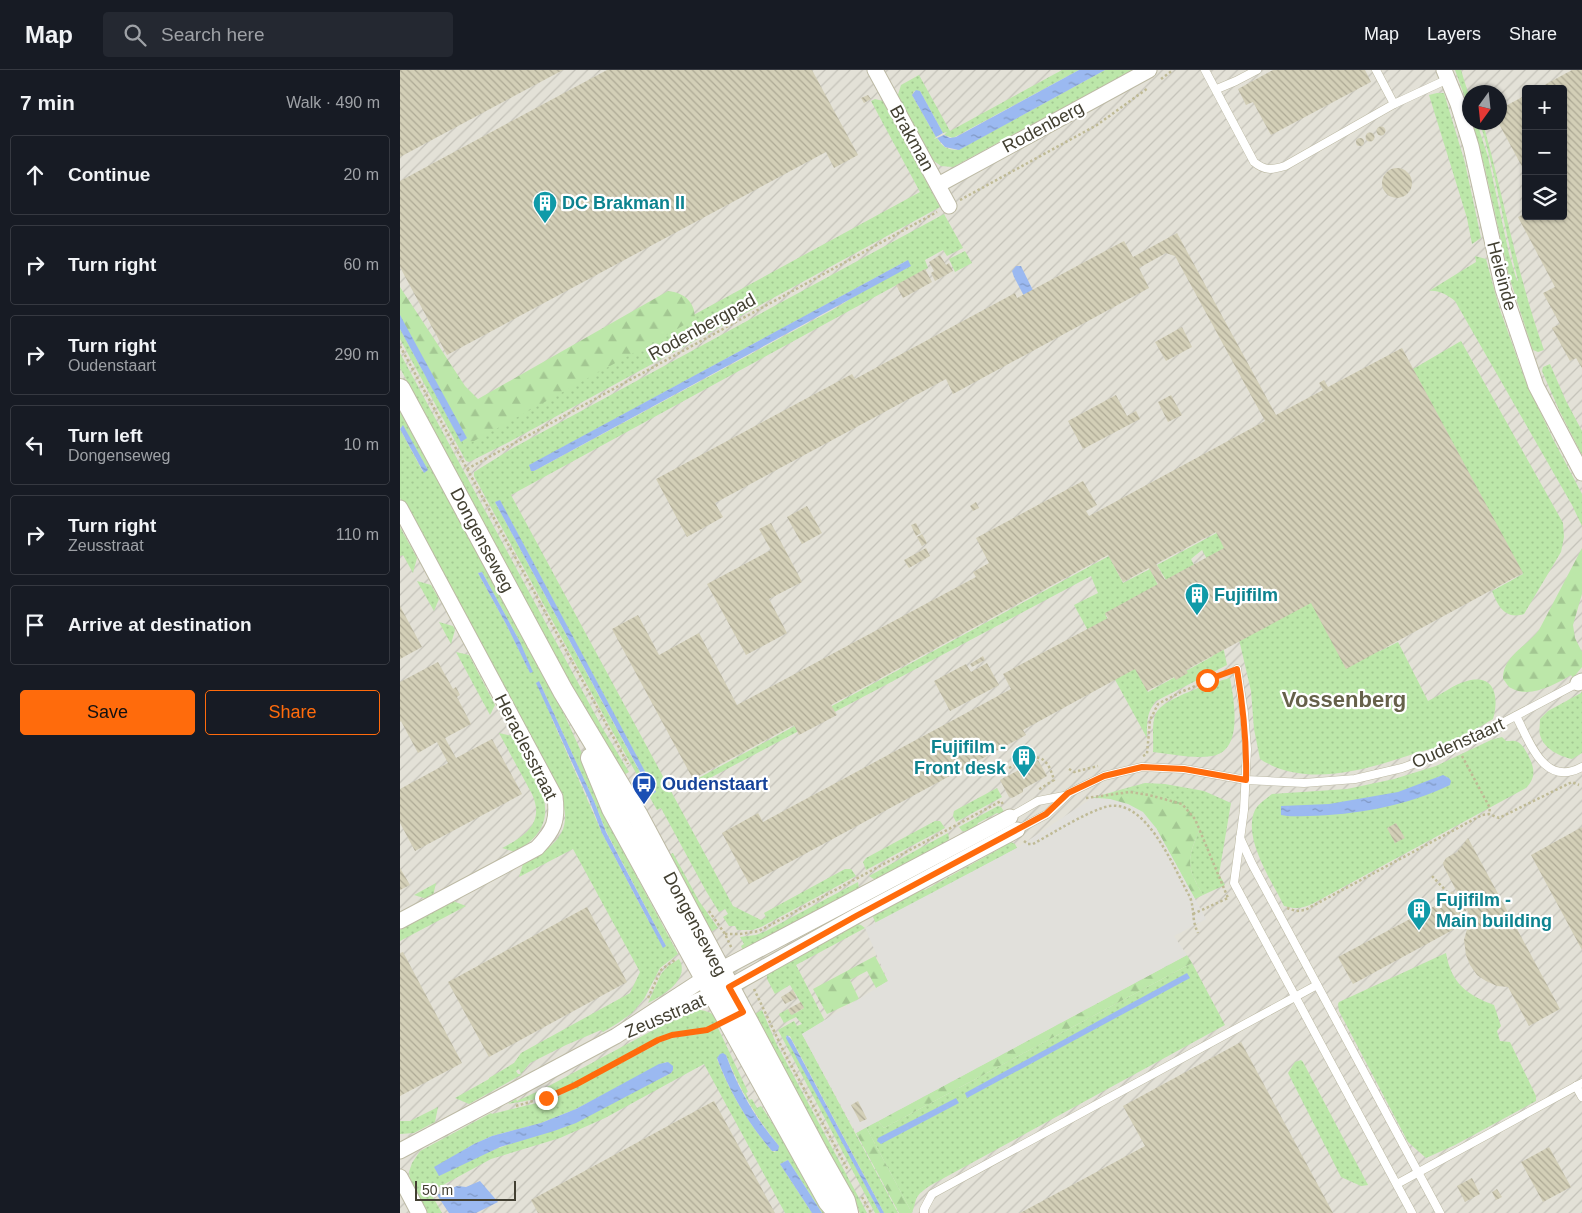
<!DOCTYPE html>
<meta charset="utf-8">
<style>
:root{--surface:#171b24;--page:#242831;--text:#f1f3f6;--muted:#9ea1a6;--line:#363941;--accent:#ff6b0c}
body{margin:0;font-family:Helvetica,sans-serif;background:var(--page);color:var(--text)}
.controls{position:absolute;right:15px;top:15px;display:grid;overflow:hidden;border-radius:5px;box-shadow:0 1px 4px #0004}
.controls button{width:45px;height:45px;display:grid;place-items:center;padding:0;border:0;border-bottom:1px solid var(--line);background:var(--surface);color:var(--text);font:25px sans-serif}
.compass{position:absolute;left:1062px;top:15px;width:45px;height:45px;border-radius:50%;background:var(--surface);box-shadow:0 1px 4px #0004;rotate:195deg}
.scale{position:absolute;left:15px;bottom:12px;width:101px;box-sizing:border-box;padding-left:5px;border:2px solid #434032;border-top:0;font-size:14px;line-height:18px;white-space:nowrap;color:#434032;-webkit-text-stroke:4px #fff;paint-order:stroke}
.stop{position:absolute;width:15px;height:15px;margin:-11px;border:4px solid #ff6b0c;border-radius:50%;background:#fff}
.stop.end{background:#ff6b0c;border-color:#fff;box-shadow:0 1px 5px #0008}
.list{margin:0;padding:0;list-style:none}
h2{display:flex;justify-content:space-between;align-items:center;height:65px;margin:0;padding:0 20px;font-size:21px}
h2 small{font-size:16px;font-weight:400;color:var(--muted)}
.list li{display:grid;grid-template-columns:32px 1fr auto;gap:15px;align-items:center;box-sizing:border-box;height:80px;margin:0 10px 10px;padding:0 10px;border:1px solid var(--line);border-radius:5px}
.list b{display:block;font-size:19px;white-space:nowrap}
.list p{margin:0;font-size:16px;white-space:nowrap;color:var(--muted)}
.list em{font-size:16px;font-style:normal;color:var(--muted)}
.actions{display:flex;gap:10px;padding:15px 20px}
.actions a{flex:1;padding:11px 0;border:1px solid var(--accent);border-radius:5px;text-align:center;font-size:18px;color:var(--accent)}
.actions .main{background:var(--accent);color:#111}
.icon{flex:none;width:28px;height:28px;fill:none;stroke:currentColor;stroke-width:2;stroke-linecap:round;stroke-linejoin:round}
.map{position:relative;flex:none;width:1182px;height:1143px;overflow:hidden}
header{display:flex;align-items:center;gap:30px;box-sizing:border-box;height:70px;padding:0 25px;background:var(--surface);border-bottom:1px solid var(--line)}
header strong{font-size:24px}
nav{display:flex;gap:28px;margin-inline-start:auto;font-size:18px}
.search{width:350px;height:45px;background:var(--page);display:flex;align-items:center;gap:12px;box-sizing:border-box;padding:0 18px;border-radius:5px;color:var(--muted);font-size:19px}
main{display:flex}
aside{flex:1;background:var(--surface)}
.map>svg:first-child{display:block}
.industrial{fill:url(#industrial-furrows);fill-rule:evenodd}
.grass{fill:url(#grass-dots);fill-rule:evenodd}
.forest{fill:url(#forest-firs)}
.parking{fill:#e1e0db}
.water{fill:url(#water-ripples)}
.building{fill:url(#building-back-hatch);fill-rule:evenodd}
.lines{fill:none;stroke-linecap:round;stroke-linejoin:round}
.service-casing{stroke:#bdbaa5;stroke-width:9}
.minor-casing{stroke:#bdbaa5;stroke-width:17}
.tertiary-casing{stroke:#bdbaa5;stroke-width:22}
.path{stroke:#bfba95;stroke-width:2.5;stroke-dasharray:2.5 2.5;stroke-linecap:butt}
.service{stroke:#fff;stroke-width:8}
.minor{stroke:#fff;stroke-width:15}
.tertiary{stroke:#fff;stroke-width:20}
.route{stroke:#ff6b0c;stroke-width:6}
.labels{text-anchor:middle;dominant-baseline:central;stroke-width:4.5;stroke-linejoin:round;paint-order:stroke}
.street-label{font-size:18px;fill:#434032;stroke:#fff}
.culture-label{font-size:18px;font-weight:bold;fill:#0d838f;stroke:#fff;text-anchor:start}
.transit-label{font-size:18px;font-weight:bold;fill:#164399;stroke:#fff;text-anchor:start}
.district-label{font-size:22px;font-weight:bold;fill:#66614a;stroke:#fff}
</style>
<header>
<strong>Map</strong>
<div class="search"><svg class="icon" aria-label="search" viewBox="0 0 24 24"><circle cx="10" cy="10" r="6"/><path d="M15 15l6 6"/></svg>Search here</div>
<nav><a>Map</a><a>Layers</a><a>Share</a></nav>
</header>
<main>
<aside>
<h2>7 min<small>Walk · 490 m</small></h2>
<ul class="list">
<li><svg class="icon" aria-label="ahead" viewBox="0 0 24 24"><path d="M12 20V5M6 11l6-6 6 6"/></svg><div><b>Continue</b></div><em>20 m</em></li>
<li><svg class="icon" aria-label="right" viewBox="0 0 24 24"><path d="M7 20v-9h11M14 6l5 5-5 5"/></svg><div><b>Turn right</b></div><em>60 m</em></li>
<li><svg class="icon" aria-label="right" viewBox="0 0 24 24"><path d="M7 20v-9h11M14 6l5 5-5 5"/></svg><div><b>Turn right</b><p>Oudenstaart</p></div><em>290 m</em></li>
<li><svg class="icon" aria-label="left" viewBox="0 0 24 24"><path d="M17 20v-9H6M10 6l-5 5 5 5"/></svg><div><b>Turn left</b><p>Dongenseweg</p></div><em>10 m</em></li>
<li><svg class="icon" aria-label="right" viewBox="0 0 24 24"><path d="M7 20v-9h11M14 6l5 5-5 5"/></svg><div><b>Turn right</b><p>Zeusstraat</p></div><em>110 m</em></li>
<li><svg class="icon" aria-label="arrive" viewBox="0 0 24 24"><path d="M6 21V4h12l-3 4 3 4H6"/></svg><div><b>Arrive at destination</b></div></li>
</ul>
<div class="actions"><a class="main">Save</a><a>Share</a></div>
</aside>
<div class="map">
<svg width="1182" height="1143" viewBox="0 0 1182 1143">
<defs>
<pattern id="industrial-furrows" width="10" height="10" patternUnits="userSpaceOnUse" patternTransform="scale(1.25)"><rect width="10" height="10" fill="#e3e1d7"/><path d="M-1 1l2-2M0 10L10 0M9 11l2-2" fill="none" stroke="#c4c2b9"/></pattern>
<pattern id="grass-dots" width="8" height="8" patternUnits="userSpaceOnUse" patternTransform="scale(1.25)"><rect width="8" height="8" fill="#bce7a9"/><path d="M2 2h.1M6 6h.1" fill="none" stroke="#a3c792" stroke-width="1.8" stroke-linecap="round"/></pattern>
<pattern id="forest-firs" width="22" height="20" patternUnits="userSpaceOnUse" patternTransform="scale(1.25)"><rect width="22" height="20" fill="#bce7a9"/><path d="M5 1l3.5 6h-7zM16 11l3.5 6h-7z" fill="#a3c792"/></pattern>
<pattern id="water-ripples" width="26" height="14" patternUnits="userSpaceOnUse" patternTransform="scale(1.25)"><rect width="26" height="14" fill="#9bb9f1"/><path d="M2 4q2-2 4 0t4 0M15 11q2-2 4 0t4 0" fill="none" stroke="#8098c4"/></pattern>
<pattern id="building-back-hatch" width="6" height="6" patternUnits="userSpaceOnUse" patternTransform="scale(1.25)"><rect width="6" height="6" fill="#d3cfb7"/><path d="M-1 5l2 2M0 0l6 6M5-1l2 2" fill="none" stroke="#ada995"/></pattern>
</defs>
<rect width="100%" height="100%" fill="#f1f1e2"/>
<path class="industrial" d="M0,0H1182V1143H0ZM1126,19H1163V146H1126ZM1070,22H1100V52H1070Z"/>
<g class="grass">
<path d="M662,0H679L553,68L544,65L547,62L543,63L520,21H514L512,25L536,67L534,69L537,68C542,77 548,80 558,80L705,0H733L553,97L541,96L531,89L497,28L501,15L519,5L550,61Z"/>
<polygon points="1055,0 1061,0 1069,26 1069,35 1067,33"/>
<polygon points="1037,23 1044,23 1065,93 1081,168 1072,174 1067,148 1029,25"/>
<polygon points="475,29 483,31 540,137 109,372 69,392 66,391 0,269 0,259 61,371 520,122 471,31"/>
<path d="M1077,53L1088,87L1109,184L1117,211L1118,210C1104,158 1096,104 1080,53H1083C1104,128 1117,205 1144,280L1138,282L1133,280L1132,278L1109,206L1085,99L1074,58Z"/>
<path d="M544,144L563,178L547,186L543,180L525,190L528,198L526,199L111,425L333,836L361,850L366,847L364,843L445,799H451L456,806L361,857L352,860H337L335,856H329L323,847L328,844L325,839L319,842L306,821L261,738L257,740L210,657L74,406V402L113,378ZM508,190L438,237L134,401L131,400L130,395ZM100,431L255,721L251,723L95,432Z"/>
<polygon points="565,181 572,193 555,202 549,189"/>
<path d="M1075,186L1086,189L1099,237L1124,307L1153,369L1182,424V456L1172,435L1055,231C1047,225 1039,220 1029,221L1076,192Z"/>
<path d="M1061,271L1163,453L1164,467L1161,482L1124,544C1105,550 1098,536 1092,521L1123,504L1013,299Z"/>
<polygon points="0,283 203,659 229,702 222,706 218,703 0,298"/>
<polygon points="1150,294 1166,331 1182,361 1182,385 1160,342 1142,301 1143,297"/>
<path d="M0,330L154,622L189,699L213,762L278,884L260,898L244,929L232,943L218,953L203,962L201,960L166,975L130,993L121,1004L119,999L116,1001L118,1004H120L121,1005L69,1034L55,1028L89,1009V1008L114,993L121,983L230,923L240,902L173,779L119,807L123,794C152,778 176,763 160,725L0,428V359L23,402L28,400L3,356L0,358ZM82,502L120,572L130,602L106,554L78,503ZM139,611L194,731L206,761L266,876L248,850L202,763L152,649Z"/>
<path d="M893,422L980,581L998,572L1028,631C1041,625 1054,614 1067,611C1096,603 1099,629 1093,649C1080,656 1067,666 1053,672C1041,676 1028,680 1016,683C969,699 906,719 860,689L854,659L851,621L835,552L821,514L802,480L791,489C808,523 820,559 827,595L756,631C746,643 747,654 747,668L674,535L698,523L691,506L295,716L293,711L709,486L723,513L750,499L758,515L705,544L748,622L813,586L771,508L766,510L757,495Z"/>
<polygon points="0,457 17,488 13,503 3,485 0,486"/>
<polygon points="17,511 31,515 39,529 34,541"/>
<polygon points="39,552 53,556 55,560 51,574"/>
<polygon points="56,582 69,585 95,635 90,645"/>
<path d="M830,608C834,631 844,681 812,686C793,689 772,684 753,682C754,670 751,653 756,643C764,628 814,612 830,608Z"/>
<path d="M1182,621V683L1172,689C1159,686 1144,679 1140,665C1139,661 1140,654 1140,649L1148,641L1181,623Z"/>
<path d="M99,663L112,666C135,707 172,750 115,782L102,778C125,766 145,753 132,724Z"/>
<path d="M1102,667L1106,671C1110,671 1114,670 1118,672C1123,675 1125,680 1128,685C1134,697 1137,707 1126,718L912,834C901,839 895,839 884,836C872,811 842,768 855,740C859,733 866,729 872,724L947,719L994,709L1036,696L1091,670Z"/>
<path d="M745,713L765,714L804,721L831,733L819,804L825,815L803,825C787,797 786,791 799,761L782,734L763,727L723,719Z"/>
<polygon points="597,718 602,727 556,752 553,746 554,741"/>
<polygon points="598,736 601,737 605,743 601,745 597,743 578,753 576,759 569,762 562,761 559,757"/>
<polygon points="535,751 540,751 545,758 466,800 463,792 466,788"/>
<polygon points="548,763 549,768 548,772 477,811 469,806"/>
<polygon points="609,771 615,774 617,778 476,854 473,847 475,844 522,818 525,820 601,778 601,775"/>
<polygon points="273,783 299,831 318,858 305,865 266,786"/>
<polygon points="458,812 459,818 344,883 341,876 344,874 340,867 356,865 366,861"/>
<polygon points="36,813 33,826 27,829 14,825"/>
<polygon points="53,831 66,836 0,871 0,860"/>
<polygon points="456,854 461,855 465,858 396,895 425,951 402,964 498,1143 484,1143 390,966 386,966 480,1143 475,1143 378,960 394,951 397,956 402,954 396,947 384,953 379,944 388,939 392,945 404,938 390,915 375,924 367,909 367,902"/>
<path d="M1046,883C1051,913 1067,925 1094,935L1101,956L1097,961L1100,971L1110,972L1136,1026V1031L1055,1075L1026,1088L1008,1072L939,941L938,934L939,932Z"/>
<path d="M279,889C291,909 262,926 248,933L261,904L268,896Z"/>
<path d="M792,893L825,955L531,1115C513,1127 518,1127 512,1143L466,1057L478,1051L484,1058Z"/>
<path d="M291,940C303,939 314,942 320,952C302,962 283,959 264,965L167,1017L136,1029L108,1034L116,1029L117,1031L145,1018Z"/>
<polygon points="362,940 376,973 467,1143 460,1143 452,1124 355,944"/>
<path d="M318,958L348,1022L346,1023L349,1030L352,1029L357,1038L361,1036L433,1143H422L388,1090L380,1094L412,1143H385L304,994L205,1048L160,1068L91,1089L30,1122L42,1143H26L10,1111L9,1102L12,1093L20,1081L91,1043L92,1044L137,1033L159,1026L263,971C281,964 300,967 318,958ZM326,985C340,1019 356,1048 379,1076L375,1082L372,1081C348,1053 330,1023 317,989ZM266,992L272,1002L271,1003L165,1057L112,1073L78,1086L34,1098L74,1074L92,1066L141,1053L176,1039Z"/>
<polygon points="901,990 903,992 968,1115 961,1116 941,1107 888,1003 895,992"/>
<polygon points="38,1037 35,1052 14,1063 0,1064 0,1051 10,1051"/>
</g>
<g class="forest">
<path d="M0,217L65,316L78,329L268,221C285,223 295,232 295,249L65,376L0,256Z"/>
<path d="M1182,478V524L1173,555L1175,568L1182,582V597L1173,608L1171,605C1156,614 1130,629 1111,618C1108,617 1106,612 1103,609C1103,586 1125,578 1139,560Z"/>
<path d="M723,719C738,722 770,726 782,734C791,740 796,751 799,761C786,791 787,797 803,825L795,829L756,758L710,729L692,728Z"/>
<polygon points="787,885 792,893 484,1058 478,1051"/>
<polygon points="475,886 488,911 476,918 467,901 450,910 459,929 427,944 413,919"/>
<polygon points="466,1057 512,1143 499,1143 456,1063"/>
</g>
<polygon class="parking" points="692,728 710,729 728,734 743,742 756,758 806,849 774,866 787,885 456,1063 402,964 488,911 465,858 617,778"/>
<g class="water">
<polygon points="679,0 705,0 559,80 545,77 537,68 544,65 550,68 556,67"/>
<polygon points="516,20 520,21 543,63 536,67 512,25"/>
<polygon points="508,190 511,196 134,401 131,401 129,395"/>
<polygon points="616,196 621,196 646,247 635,247 614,207 612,201"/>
<polygon points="0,245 67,368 61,372 0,259"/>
<polygon points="3,355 28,400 24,403 0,359"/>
<polygon points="100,430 256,722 252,724 95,432"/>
<polygon points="82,502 120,572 133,602 130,603 106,554 78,503"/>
<polygon points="139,611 194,731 206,762 266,876 263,878 202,763 190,732 136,613"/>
<path d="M1043,705L1049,708L1051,711L1050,715C1007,736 955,745 908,746C899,746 889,747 881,745V736L929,734L998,722Z"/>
<polygon points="787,903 790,908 567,1028 565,1023"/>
<polygon points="387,965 391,969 484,1143 480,1143 386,968"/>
<path d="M323,983L326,985C338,1019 356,1049 379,1076L378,1081H372C348,1053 330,1023 317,988L320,984Z"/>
<polygon points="268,992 273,996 273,1000 271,1003 176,1053 154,1061 100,1077 39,1106 34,1097 74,1074 92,1066 141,1053 176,1039 259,994"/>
<polygon points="556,1028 559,1033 481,1074 477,1071 478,1068"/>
<polygon points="388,1090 422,1143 412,1143 380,1094"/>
<polygon points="80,1111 98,1132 76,1143 49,1143 37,1125 57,1116 66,1117"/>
</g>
<g class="building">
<polygon points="0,0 163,0 0,87"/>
<polygon points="207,0 412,0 458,85 434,98 426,82 47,285 0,197 0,111"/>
<polygon points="873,0 965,0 971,12 871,65 853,32 846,35 838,19"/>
<polygon points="1172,0 1182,0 1182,298 1176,288 1170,291 1152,258 1160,254 1143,223 1155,217 1118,147 1126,143 1126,146 1163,146 1163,19 1137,19"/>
<polygon points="468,25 471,29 464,33 461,28"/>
<polygon points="1126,25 1126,104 1098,52 1100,52 1100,39"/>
<circle cx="981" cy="61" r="4.5"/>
<circle cx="970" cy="67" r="4.5"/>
<circle cx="960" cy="72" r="4"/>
<circle cx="997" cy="113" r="15"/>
<path d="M777,163L876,345L923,320L919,313L924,310L928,317L1002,278L1123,503L946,599L911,533L786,600L788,603L776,610L774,607L747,621L735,599L623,660L626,665L349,814L322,763L358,743L363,752L611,619L603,604L708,548L705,543L758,514L749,498L723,512L708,485L431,635L437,645L399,665L394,655L293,709L212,559L238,545L259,585L299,563L337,635L576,507L573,502L589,493L576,468L683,411L697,435L686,441L689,446L865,351L775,186L766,183L739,198L749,218L553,324L546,309L315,433L323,447L287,467L256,409L452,304L455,309L615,223L617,228L724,171L733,187ZM816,462L824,478L765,510L756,494Z"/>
<polygon points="540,185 546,195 549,193 553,201 535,211 531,203 534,201 529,192"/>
<polygon points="525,199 532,212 503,228 496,215"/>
<polygon points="782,257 792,277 766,291 755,272"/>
<polygon points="716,325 727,346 736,341 740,349 683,379 668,351"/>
<polygon points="771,325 782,345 768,352 758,332"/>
<polygon points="576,432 579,438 573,441 570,436"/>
<polygon points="407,436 422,463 402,474 387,447"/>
<polygon points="371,453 402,512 369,529 387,563 346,585 307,514 371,480 359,459"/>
<polygon points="516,453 521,463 516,466 511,455"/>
<polygon points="522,464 527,473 522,476 517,467"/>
<polygon points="526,478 530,486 509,498 504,490"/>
<polygon points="0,536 22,577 0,589"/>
<polygon points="583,586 585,590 572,597 570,594"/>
<polygon points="38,592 53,619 56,617 60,625 57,627 71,654 45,668 56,688 92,669 122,724 15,781 0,753 0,719 48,693 37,672 18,683 1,651 0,652 0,612"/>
<polygon points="587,593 599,615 550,641 534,611 566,594 571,602"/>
<polygon points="638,690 647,706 623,719 623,722 612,728 609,727 600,710"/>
<polygon points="996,753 1005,768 995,773 987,758"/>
<polygon points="1182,757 1182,880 1131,785"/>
<polygon points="1068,768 1160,939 1129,956 1108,917 1097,916 1086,911 1077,905 1070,895 1066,885 1064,870 1067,859 1070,860 1074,853 1067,840 1055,847 1060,856 953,914 938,887 1048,829 1046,827 1052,821 1056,825 1058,824 1044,797 1043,793 1046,788 1057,782"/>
<polygon points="0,798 10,815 0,820"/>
<polygon points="187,837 227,912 89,987 48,912"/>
<polygon points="3,882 62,993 0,1026 0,883"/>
<polygon points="393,920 397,928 385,934 381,927"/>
<polygon points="401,932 404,938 391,945 388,939"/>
<polygon points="841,972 933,1143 620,1143 745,1076 723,1036"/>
<polygon points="314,1031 375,1143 138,1143 131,1130"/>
<polygon points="458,1031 467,1049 460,1052 451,1035"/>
<polygon points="1149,1077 1171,1117 1143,1132 1121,1092"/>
<polygon points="1072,1108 1080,1124 1065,1132 1057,1116"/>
<polygon points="1097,1119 1102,1127 1096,1130 1092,1122"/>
</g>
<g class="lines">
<defs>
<g id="service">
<path d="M805,0L854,92C865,101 872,100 885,96L994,34L1048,9"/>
<polyline points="976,0 994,34"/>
<polyline points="817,19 836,11 857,0"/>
<polyline points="837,599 844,643 847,679 844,740 834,813 1012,1143"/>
<path d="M1116,646C1130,672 1144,718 1182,697"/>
<polyline points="610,747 638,731 664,726"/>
<polyline points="617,760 647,744 669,723 704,706 742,697 784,699 846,710 904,713 955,709 1002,698 1049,681 1178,613"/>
<polyline points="840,768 852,794 1040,1143"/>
<polyline points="1176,1016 1182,1027"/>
<polyline points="997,1114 1182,1013"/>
<polyline points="524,1143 524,1139 532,1124 917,915"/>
</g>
<g id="minor">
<polyline points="475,0 549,136"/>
<polyline points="1044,0 1058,34 1071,76 1103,219 1136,316 1182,403"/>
<polyline points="538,115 749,0"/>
<path d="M0,438L155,727C158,751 154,760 137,778L0,851"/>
<polyline points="1178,613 1182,611"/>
<polyline points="252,951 329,917 456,846 617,760"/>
<polyline points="0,1081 216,966 305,908 610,747"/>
<polyline points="0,1107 19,1143"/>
</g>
<g id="tertiary">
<polyline points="0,319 163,621 238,746 419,1085 445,1131 448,1143"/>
<polyline points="191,688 212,739 314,925 428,1131 438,1143"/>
</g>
</defs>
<use href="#service" class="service-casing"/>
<use href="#minor" class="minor-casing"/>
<use href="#tertiary" class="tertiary-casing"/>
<g class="path">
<polyline points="761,9 773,0"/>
<polyline points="560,130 697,55 748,18"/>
<polyline points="0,276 228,694"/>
<polyline points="67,399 537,142"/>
<polyline points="743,686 747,684 750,650 758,634 781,622 828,602"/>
<polyline points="1062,686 1090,738 1089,744"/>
<path d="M609,698C632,686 645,678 654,710L638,720"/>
<polyline points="669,699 674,702 698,696"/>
<polyline points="686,728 730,722 749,725 782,734 795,749 828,828"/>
<path d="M624,771L628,774H633C655,762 681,745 705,737C746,725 774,799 790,827C795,841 791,848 798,863"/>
<polyline points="1032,806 1049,824"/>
<polyline points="887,838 896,841 905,840 1082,745 1089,744 1099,748 1172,712 1179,715"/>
<polyline points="309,841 325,864 332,879"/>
<polyline points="793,844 828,828"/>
<polyline points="325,864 340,864 359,861 601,731 604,736"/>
<polyline points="354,919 384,982 448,1100"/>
<polyline points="248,928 261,900 276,889"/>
<polyline points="116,1036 157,1024 258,970 272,965 301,962 313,958"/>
<polyline points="462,1127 471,1143"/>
</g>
<use href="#service" class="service"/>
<use href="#minor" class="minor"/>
<use href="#tertiary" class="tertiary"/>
</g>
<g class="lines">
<path class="route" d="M146,1028L175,1015L258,970L272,965L307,960L343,942L329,917L456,846L646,744L668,723L704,706L742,697L784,699L846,710C847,672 843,636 837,599L807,610"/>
</g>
<defs>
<symbol id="building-pin" viewBox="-11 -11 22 30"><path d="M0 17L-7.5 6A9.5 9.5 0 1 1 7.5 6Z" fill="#0f9aa8" stroke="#fff"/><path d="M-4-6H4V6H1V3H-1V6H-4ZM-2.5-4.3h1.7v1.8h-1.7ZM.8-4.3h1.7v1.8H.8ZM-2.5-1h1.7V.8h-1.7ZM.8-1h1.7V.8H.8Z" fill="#fff"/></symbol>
<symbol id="bus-pin" viewBox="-11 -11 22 30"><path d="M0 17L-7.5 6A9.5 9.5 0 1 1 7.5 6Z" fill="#1a4fb4" stroke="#fff"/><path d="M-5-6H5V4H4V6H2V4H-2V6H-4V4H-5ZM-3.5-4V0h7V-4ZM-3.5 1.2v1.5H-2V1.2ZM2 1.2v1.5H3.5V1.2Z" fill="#fff"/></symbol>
</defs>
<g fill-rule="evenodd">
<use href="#building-pin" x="131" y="119" width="28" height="38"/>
<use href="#building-pin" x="783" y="511" width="28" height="38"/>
<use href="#building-pin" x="610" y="673" width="28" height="38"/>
<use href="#bus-pin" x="230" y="700" width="28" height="38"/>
<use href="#building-pin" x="1005" y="826" width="28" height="38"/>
</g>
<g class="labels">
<g class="street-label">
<text transform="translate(643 57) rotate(-28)">Rodenberg</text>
<text transform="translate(512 68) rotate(61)">Brakman</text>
<text transform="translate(1102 206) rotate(75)">Heieinde</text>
<text transform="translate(302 257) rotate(-29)">Rodenbergpad</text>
<text transform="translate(82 470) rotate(62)">Dongenseweg</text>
<text transform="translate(1058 673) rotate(-24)">Oudenstaart</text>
<text transform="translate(126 677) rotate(63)">Heraclesstraat</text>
<text transform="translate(295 854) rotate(62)">Dongenseweg</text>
<text transform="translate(265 946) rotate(-23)">Zeusstraat</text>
</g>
<g class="culture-label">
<text x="162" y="133">DC Brakman II</text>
<text x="814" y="525">Fujifilm</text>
<text x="606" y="677" text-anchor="end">Fujifilm -<tspan x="606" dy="21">Front desk</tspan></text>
<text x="1036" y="830">Fujifilm -<tspan x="1036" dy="21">Main building</tspan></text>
</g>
<g class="transit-label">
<text x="262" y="714">Oudenstaart</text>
</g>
<g class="district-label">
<text x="944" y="629">Vossenberg</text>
</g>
</g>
</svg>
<div class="controls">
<button>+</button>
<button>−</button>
<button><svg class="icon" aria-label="layers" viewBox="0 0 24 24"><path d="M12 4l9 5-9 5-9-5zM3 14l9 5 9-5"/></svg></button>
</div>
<svg class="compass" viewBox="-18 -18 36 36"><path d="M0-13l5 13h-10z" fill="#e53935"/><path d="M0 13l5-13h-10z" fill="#9ea1a6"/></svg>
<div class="scale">50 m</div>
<div class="stop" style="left:807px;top:610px"></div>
<div class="stop end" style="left:146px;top:1028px"></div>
</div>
</main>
